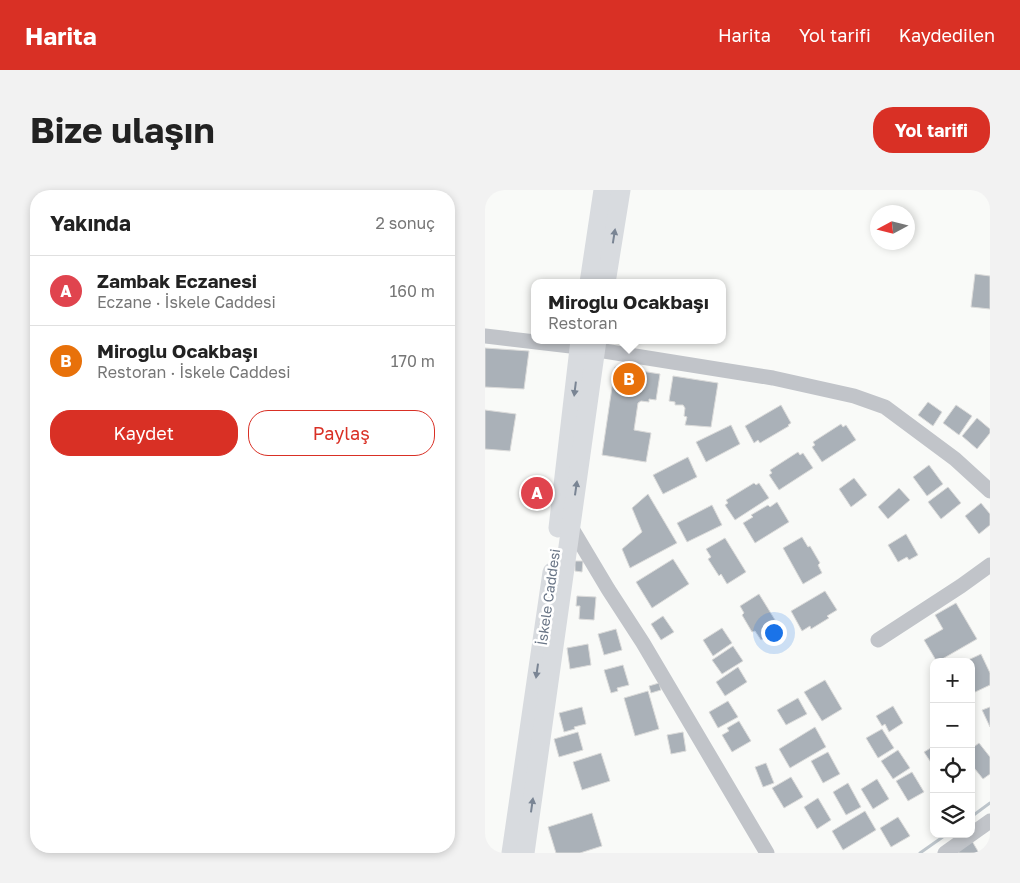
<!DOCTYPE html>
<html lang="tr">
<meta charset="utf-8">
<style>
:root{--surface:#fff;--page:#f2f2f2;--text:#222;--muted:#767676;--line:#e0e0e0;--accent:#d93025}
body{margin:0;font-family:"Golos Text",sans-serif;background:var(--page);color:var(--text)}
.controls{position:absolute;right:15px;bottom:15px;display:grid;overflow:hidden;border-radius:10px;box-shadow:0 2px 8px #0003}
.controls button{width:45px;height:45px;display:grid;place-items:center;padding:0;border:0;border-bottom:1px solid var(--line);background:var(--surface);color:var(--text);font:25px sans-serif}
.compass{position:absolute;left:385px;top:15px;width:45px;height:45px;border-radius:50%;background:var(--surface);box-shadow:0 2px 8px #0003;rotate:263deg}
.you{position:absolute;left:288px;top:442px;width:18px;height:18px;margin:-12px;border:4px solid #fff;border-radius:50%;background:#1a73e8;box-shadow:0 0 0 8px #1a73e833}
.badge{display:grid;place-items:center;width:32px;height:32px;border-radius:50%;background:var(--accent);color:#fff;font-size:16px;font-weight:700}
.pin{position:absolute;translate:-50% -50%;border:2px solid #fff;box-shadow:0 1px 5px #0006}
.popup{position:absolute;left:46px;top:89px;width:195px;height:65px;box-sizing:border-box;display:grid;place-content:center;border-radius:10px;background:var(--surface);filter:drop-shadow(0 1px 4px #0005);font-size:16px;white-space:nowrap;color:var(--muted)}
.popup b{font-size:19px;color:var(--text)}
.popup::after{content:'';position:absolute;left:50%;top:100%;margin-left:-10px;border:10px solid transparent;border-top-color:var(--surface)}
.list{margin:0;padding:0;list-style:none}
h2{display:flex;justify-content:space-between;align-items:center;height:65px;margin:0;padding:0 20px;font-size:21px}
h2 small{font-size:16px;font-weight:400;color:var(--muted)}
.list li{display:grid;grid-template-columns:32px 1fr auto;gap:15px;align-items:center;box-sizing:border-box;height:70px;padding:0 20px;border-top:1px solid var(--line)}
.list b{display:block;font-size:19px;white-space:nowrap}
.list p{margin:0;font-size:16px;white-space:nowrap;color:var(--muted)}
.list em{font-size:16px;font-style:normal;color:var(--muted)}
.actions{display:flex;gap:10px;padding:15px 20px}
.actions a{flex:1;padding:11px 0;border:1px solid var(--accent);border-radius:20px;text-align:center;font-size:18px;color:var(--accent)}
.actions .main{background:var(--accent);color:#fff}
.icon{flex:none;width:28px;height:28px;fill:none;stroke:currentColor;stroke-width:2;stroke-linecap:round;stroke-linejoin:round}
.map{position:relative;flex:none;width:505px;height:663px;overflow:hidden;border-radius:20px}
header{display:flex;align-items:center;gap:30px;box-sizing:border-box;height:70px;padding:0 25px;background:var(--accent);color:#fff}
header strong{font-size:24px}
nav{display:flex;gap:28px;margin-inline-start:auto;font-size:18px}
.intro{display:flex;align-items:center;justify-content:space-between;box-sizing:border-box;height:120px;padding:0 30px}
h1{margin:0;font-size:35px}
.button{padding:12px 22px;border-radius:20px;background:var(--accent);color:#fff;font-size:18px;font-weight:700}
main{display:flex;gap:30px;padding:0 30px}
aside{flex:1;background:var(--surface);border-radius:20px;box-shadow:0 2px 8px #0003}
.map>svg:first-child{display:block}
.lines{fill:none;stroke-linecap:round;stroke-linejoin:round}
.stream{stroke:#bdc5cb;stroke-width:3}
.building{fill:#aab1b8;stroke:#dbdbda}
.minor{stroke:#c1c4c9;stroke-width:15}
.major{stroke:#d8dbdf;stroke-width:19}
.oneway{fill:#7a8594}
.labels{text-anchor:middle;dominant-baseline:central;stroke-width:5;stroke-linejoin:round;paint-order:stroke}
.street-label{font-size:14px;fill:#6a7687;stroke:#fff}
</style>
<header>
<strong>Harita</strong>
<nav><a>Harita</a><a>Yol tarifi</a><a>Kaydedilen</a></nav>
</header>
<div class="intro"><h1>Bize ulaşın</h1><a class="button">Yol tarifi</a></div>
<main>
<aside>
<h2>Yakında<small>2 sonuç</small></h2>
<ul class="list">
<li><span class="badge" style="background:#e0444e">A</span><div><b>Zambak Eczanesi</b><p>Eczane · İskele Caddesi</p></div><em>160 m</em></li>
<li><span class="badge" style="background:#e8710a">B</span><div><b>Miroğlu Ocakbaşı</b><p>Restoran · İskele Caddesi</p></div><em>170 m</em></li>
</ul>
<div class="actions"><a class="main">Kaydet</a><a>Paylaş</a></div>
</aside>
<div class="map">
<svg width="505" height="663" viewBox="0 0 505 663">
<rect width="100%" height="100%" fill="#f9faf8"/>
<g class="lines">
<g class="stream">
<polyline points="486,627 505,613"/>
<polyline points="435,663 462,644"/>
</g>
</g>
<g class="building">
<polygon points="490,84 505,86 505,119 486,117"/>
<polygon points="0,158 44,161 39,199 0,197"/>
<polygon points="130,177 175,184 171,210 164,209 164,212 156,211 153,213 149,240 166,243 161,272 117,265"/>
<polygon points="188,186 233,193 226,237 200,235 202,227 199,226 200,218 198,215 190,215 190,212 184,211"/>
<polygon points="443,212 457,222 448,236 433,225"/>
<polygon points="296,215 306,233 303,235 304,236 275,253 273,250 269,253 260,236"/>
<polygon points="471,215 487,226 474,245 458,233"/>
<polygon points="0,220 31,224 25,261 0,259"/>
<polygon points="492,228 505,239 505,243 492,259 477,246"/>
<polygon points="356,234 358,237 361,235 371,250 337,272 327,257 330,255 328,252"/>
<polygon points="246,235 255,254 221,272 211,252"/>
<polygon points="313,262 315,265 318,263 328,278 294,300 284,285 287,283 285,280"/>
<polygon points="203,267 212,287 178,304 168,285"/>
<polygon points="444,275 458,294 442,306 428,287"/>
<polygon points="369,288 382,305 366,317 354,299"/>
<polygon points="269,293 271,295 274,293 284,308 250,330 240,315 243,313 241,310"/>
<polygon points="463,297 476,313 456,329 443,312"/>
<polygon points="414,298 425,310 403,329 393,317"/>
<polygon points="163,304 192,353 145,378 137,359 157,342 147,318"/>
<polygon points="292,312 304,332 270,353 258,333 268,327 266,325 283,315 285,317"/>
<polygon points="496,313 505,324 505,335 494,344 480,326"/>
<polygon points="227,315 237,335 202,352 192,333"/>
<polygon points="421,344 433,365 424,370 422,367 413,372 403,355"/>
<polygon points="317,347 323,357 325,356 335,373 333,375 337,383 318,394 298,358"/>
<polygon points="240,348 261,382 242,394 236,384 234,386 223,369 226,367 221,359"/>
<polygon points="188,369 204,394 167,418 151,392"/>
<polygon points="90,371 98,371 97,382 90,381"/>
<polygon points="340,401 352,420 342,426 344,428 326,439 325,436 317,441 306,421"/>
<polygon points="274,404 295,438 276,450 270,441 267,442 257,425 259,423 255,416"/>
<polygon points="92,406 111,407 109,430 94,429 95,416 91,416"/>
<polygon points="471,413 492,449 452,472 439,450 458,439 450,425"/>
<polygon points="178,426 189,442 176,450 166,434"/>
<polygon points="237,438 247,453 228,466 218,450"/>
<polygon points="131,439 137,460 119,465 113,444"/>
<polygon points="103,454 106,475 85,479 82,458"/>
<polygon points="248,456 258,471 237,484 227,470"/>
<polygon points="496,464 505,483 505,495 486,504 486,472 479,472"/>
<polygon points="138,475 144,495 132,498 133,501 126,503 119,480"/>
<polygon points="253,477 262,492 240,506 231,492"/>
<polygon points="340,490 357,519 337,531 319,502"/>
<polygon points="174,493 176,500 166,503 164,496"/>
<polygon points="163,501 174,539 150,546 139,508"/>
<polygon points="313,508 322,524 301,535 292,520"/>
<polygon points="243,511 253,527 233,538 224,522"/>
<polygon points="408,516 418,533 404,542 400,534 397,536 391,526"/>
<polygon points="97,517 101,534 89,537 90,539 79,542 74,523"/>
<polygon points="505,517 505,537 497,520"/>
<polygon points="254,531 266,551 247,562 237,545 244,541 242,538"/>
<polygon points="330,537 341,557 305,578 294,559"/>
<polygon points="397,539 409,558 393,568 381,548"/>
<polygon points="93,542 98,560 74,567 69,549"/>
<polygon points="198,542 201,561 186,564 182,545"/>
<polygon points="494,553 505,567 505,584 498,589 486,574 486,559"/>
<polygon points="449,556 449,577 439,562"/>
<polygon points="413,560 425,578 408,589 396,571"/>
<polygon points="343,562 355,584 338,593 326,571"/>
<polygon points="116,563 125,591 97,600 88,572"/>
<polygon points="281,573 289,593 278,597 270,577"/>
<polygon points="427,582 439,602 423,611 411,591"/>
<polygon points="306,587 318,607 299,618 287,598"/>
<polygon points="392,589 404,609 388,619 376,599"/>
<polygon points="363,593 376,617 361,625 348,602"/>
<polygon points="333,608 346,630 332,639 319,617"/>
<polygon points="380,621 391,640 358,660 347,641"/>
<polygon points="107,623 117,656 95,663 71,663 63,637"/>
<polygon points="413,627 425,646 406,657 395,638"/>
<polygon points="487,651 494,663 474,663 472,660"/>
</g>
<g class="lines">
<g class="minor">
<polyline points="0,146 94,157 288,188 369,206 400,217 470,269 505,301"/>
<polyline points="81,336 86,337 123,399 158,453 282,663"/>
<polyline points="393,450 476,396 505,375"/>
<polyline points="460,663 505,631"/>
</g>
<g class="major">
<polyline points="104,93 118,0"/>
<polyline points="121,93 136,0"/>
<polyline points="73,338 95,150"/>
<polyline points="26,663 67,382"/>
<polyline points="40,663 112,150"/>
</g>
</g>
<defs><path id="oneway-solid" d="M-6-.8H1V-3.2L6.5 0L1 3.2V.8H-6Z" transform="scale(1.25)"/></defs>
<g class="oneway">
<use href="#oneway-solid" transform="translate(129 46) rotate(-81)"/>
<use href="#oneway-solid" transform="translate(90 199) rotate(97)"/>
<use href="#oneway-solid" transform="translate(91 298) rotate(-82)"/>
<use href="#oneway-solid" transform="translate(52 481) rotate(98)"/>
<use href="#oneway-solid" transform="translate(47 615) rotate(-82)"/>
</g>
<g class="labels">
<g class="street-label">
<text transform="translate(63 407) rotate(-82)">İskele Caddesi</text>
</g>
</g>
</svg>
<div class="controls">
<button>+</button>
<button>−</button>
<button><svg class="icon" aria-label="locate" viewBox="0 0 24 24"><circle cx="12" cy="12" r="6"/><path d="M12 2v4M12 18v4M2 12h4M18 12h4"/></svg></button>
<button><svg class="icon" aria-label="layers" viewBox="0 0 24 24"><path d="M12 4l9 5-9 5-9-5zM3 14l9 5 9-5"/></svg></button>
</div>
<svg class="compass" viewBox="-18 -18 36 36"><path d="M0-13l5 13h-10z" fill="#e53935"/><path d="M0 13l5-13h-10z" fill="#767676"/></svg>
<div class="you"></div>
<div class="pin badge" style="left:52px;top:303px;background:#e0444e">A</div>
<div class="pin badge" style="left:144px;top:189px;background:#e8710a">B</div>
<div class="popup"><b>Miroğlu Ocakbaşı</b>Restoran</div>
</div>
</main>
